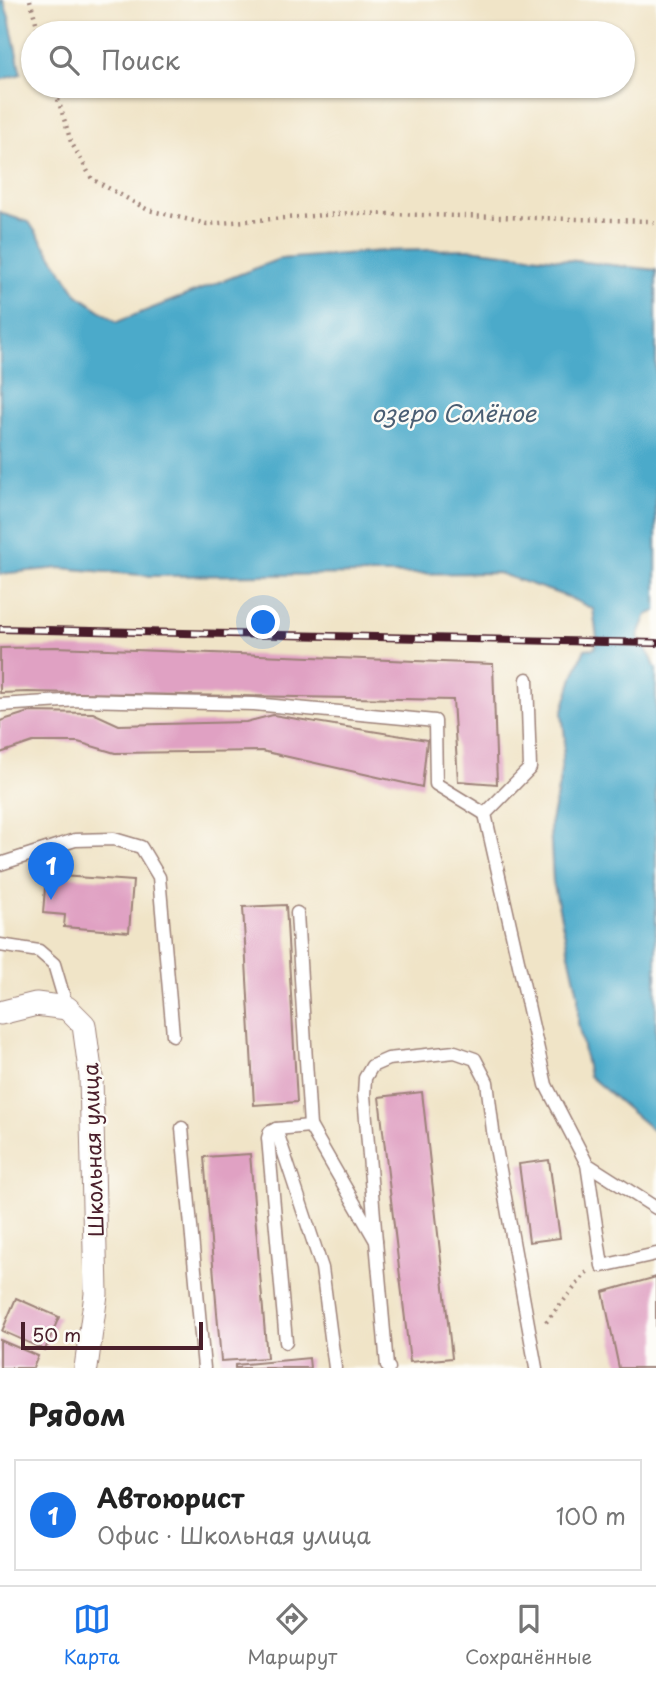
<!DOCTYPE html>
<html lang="ru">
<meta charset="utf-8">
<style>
:root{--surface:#fff;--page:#f2f2f2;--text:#222;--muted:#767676;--line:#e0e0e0;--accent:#1a73e8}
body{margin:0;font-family:"Playpen Sans",sans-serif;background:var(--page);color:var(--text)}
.scale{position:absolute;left:21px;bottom:18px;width:182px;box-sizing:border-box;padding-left:7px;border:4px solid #4a1f2b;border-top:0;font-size:19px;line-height:24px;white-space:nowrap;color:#4a1f2b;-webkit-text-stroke:5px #fdfcf7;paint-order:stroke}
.you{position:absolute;left:264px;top:623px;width:24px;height:24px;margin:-18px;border:5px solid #fff;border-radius:50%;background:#1a73e8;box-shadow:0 0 0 10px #1a73e833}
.badge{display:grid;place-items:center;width:46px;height:46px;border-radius:50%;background:var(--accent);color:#fff;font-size:23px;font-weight:700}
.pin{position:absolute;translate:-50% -58px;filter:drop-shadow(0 2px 4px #0008)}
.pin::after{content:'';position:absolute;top:37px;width:24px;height:21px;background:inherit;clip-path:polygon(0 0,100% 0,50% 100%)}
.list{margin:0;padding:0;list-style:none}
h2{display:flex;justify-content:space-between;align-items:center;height:91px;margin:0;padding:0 28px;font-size:30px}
h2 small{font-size:23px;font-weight:400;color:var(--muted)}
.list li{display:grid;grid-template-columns:46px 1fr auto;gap:21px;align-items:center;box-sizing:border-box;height:112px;margin:0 14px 14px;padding:0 14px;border:2px solid var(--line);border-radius:0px}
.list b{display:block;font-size:26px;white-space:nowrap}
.list p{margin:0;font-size:23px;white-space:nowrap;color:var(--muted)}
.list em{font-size:23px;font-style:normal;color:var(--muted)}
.icon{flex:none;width:38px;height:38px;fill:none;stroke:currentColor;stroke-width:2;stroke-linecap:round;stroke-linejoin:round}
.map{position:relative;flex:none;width:656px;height:1368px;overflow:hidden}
.search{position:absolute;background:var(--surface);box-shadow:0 2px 5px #0004;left:21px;right:21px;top:21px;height:77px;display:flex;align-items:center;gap:18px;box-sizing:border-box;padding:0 24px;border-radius:38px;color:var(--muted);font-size:26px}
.sheet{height:217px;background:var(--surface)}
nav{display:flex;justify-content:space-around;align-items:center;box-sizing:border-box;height:98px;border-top:2px solid var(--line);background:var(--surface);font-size:19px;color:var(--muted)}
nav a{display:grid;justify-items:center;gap:4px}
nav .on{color:var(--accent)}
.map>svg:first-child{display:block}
.water{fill:#4baaca;stroke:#4a647a;stroke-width:2}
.building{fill:#e0a1c3}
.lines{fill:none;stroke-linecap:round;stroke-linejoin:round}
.lane-casing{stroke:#9d8279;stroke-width:15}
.street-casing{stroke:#9d8279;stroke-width:25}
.path{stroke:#9d8279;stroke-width:4.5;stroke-dasharray:2 5;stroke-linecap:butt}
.lane{stroke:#fff;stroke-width:12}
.street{stroke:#fff;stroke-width:23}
.rail-casing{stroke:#4a1f2b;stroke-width:8}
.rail{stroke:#fdfcf7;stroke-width:5;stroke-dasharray:16;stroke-linecap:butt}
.labels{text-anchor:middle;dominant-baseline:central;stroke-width:5;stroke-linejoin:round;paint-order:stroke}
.street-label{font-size:21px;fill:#4a1f2b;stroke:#fdfcf7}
.water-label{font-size:23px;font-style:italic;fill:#4a5e73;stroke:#fdfcf7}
</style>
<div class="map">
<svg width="656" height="1368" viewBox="0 0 656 1368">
<rect width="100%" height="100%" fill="#fdfcf7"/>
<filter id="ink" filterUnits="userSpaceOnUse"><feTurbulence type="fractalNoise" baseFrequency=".0143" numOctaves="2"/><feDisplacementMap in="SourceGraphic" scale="14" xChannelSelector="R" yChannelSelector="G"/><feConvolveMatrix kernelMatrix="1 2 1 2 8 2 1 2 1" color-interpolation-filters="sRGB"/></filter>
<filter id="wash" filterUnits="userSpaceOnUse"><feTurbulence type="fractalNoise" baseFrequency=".00686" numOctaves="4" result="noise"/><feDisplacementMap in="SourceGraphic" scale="28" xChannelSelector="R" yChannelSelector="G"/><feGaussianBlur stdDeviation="1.57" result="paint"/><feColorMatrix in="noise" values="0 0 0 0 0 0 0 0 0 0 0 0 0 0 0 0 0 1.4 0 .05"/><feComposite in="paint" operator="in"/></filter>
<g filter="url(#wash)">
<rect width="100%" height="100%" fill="#f0e4c7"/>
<g class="water">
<polygon points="0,0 3,0 9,17 21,74 0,80"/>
<polygon points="0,212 3,214 29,222 78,295 117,322 279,259 383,251 469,249 656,270 656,611 647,615 638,637 651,657 656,670 656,1133 589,1076 578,1023 578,994 553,882 550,825 559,785 565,738 562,713 574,674 585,649 595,648 597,638 593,609 568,597 498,573 152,576 60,568 0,574"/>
</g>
<g id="blocks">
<g class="building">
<polygon points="56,647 493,664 497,784 458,781 453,700 28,692 0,693 0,648"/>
<polygon points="29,712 93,713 119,725 246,722 273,715 427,740 422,787 262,751 115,753 78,742 33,742 0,753 0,721"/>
<polygon points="46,875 133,881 129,932 64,927 65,915 43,913"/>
<polygon points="286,905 297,1102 254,1105 243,907"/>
<polygon points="422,1092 452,1358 410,1362 379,1097"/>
<polygon points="250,1154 267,1358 221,1361 204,1157"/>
<polygon points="549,1160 560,1238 529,1242 519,1164"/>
<polygon points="656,1277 656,1368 619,1368 603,1292"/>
<polygon points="16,1298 59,1317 45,1350 2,1331"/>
<polygon points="0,1340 38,1356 33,1368 0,1368"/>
<polygon points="309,1358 310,1368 235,1368 235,1365"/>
</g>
</g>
</g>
<g filter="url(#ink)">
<use href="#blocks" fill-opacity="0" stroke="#9d8279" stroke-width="2"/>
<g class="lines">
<defs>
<g id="lane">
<polyline points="527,679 530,768 485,814 546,1085 587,1164 656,1208"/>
<polyline points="0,705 79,700 254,704 435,721 436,784 485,814"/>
<polyline points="0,864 75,840 114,839 141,847 159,877 173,1035"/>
<polyline points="297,913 310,1126 376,1241 387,1366 389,1368"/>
<polyline points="0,945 39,951 54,964 67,1008"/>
<polyline points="182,1128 204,1368"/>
<polyline points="276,1129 322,1268 335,1368"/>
<polyline points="587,1164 602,1266 656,1254"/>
<polyline points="376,1241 364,1095 365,1078 372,1066 388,1059 455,1052 475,1059 487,1082 493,1131 536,1368"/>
<polyline points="286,1342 268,1138 270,1132 276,1129 310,1126"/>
</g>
<polyline id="street" points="0,1013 36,1004 67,1008 84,1025 91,1077 96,1294 86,1368"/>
</defs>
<use href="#lane" class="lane-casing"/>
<use href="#street" class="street-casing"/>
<g class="path">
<polyline points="30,0 39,33"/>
<polyline points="54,86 71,142 92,179 148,210 207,224 351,213 650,221 656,223"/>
<polyline points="546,1322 587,1272"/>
</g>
<use href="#lane" class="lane"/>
<use href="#street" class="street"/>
<defs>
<polyline id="rail" points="0,629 656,643"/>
</defs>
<use href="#rail" class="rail-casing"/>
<use href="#rail" class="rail"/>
</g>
</g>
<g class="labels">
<g class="street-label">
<text transform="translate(92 1150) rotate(-92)">Школьная улица</text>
</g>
<g class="water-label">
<text x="454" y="412">озеро Солёное</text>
</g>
</g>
</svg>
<div class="scale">50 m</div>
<div class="you"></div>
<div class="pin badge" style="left:51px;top:900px">1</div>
<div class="search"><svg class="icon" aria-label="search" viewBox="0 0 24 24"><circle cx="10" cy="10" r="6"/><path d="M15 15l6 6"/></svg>Поиск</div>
</div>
<section class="sheet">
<h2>Рядом<small></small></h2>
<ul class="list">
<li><span class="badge">1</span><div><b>Автоюрист</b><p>Офис · Школьная улица</p></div><em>100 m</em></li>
</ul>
</section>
<nav>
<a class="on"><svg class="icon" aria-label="map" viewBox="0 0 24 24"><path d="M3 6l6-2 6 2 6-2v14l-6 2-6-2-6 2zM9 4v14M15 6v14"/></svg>Карта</a>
<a><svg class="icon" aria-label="directions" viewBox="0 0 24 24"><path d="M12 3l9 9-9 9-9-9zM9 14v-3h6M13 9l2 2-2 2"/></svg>Маршрут</a>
<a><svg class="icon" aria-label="saved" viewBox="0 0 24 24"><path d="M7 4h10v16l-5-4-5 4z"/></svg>Сохранённые</a>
</nav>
